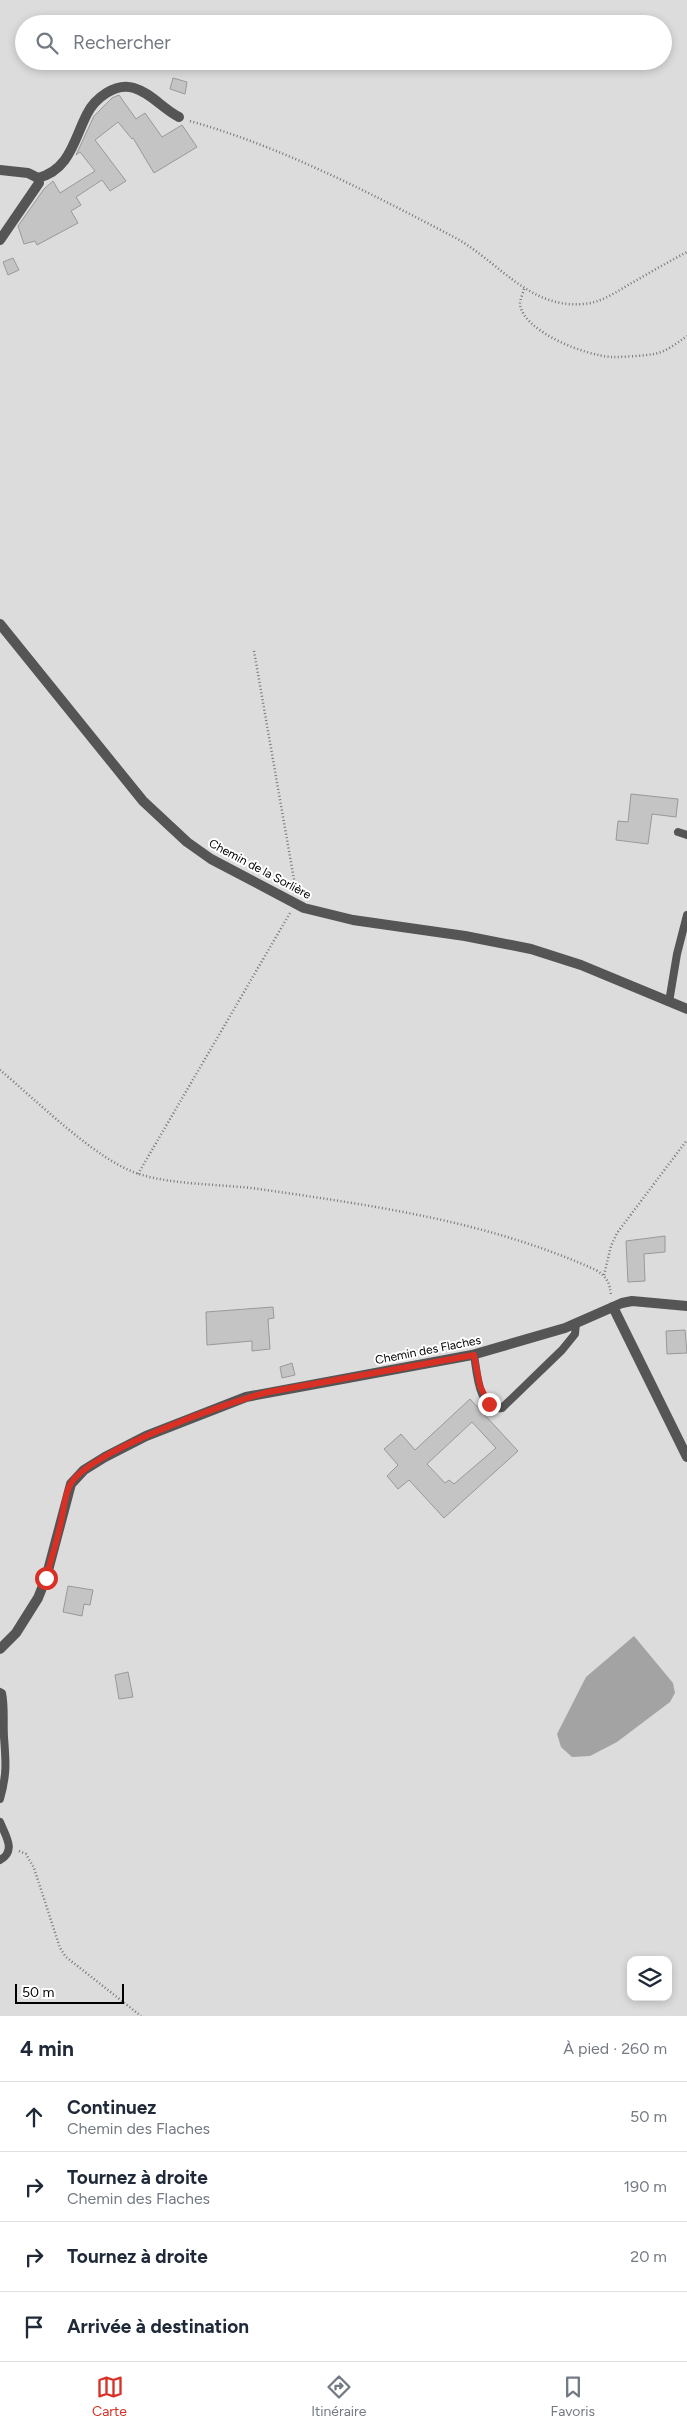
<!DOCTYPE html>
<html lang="fr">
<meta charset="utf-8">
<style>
:root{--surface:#fff;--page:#f6f6f7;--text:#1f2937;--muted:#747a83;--line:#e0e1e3;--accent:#d93025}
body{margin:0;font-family:Figtree,sans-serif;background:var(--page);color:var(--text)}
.controls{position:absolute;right:15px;bottom:15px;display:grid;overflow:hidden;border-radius:10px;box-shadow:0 2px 8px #0003}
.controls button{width:45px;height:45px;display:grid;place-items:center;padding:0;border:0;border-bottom:1px solid var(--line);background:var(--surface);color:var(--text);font:25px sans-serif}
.scale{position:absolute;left:15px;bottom:12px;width:109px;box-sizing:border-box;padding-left:5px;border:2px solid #000;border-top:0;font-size:14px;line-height:18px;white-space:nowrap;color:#000;-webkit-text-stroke:4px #fff;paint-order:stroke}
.stop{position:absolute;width:15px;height:15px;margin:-11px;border:4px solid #d93025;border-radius:50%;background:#fff}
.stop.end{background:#d93025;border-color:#fff;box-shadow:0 1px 5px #0008}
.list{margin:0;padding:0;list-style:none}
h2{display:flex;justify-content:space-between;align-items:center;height:65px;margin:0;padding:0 20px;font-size:21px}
h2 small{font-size:16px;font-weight:400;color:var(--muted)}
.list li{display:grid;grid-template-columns:32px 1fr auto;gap:15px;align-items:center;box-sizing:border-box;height:70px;padding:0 20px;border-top:1px solid var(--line)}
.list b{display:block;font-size:19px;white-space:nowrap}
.list p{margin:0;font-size:16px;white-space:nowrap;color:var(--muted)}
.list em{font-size:16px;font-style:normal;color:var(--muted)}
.icon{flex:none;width:28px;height:28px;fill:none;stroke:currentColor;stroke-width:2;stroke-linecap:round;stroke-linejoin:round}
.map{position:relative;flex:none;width:687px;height:2016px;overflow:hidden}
.search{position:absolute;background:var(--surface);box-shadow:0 2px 8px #0003;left:15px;right:15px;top:15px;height:55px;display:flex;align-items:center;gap:12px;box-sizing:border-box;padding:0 18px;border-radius:28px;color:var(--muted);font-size:19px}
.sheet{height:345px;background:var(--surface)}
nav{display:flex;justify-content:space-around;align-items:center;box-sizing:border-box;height:70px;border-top:1px solid var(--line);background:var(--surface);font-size:14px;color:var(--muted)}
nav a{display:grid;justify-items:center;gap:2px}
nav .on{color:var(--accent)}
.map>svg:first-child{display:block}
.green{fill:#dcdcdc;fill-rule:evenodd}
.water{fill:#a3a3a3}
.building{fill:#c4c4c4;stroke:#999;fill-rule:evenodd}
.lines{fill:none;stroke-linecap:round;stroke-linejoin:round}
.path{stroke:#777;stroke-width:2.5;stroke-dasharray:1 2.5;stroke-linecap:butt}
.lane{stroke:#555;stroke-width:8}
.street{stroke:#555;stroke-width:10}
.route{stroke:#d93025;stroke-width:6}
.labels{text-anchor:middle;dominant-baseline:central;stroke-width:4;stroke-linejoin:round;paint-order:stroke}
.street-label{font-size:12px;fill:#000;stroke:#fff}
</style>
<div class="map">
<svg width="687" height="2016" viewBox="0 0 687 2016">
<rect width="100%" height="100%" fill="#fff"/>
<path class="green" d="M0,0H687V2016H0ZM24,24H663V61H24ZM631,1960H668V1997H631Z"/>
<polygon class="water" points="634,1636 673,1683 675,1693 670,1702 617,1742 590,1756 572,1757 561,1747 557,1734 586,1677"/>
<g class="building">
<polygon points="173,78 187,82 185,94 170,89"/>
<polygon points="119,95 136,119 145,113 162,137 182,125 197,147 154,173 133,138 132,139 118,122 95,140 126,181 110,191 102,180 76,197 81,205 71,211 78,223 37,245 35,241 24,244 18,226 44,189 53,181 60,193 95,171 80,152 76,155 94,116 112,98"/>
<polygon points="13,258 19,270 8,275 3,262"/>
<polygon points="631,794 678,799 676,817 652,814 648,844 616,840 618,821 628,822"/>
<polygon points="665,1236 665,1252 644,1254 645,1281 628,1282 626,1241"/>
<polygon points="273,1307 274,1318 268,1319 270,1349 252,1351 252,1341 207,1345 206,1312"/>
<polygon points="685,1330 687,1353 667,1354 666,1331"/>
<polygon points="292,1363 295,1375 282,1378 280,1367"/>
<path d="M470,1399L518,1451L444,1518L409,1480L398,1489L387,1476L398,1465L384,1449L401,1434L415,1450ZM472,1422L496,1448L454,1484L449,1480L445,1483L427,1464Z"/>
<polygon points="68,1586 93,1590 90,1605 84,1604 82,1616 63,1612"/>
<polygon points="128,1672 133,1697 119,1699 115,1675"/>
</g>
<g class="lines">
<g class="path">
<path d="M190,121C282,147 368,192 452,236C497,259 528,309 583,304C603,303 620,289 637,280C654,270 670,261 687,252"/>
<path d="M524,289C523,293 520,300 520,304C523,332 587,356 612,357C625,357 641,356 654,354C666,352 677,343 687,336"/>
<polyline points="254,651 296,891"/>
<path d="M0,1070C35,1099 97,1161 139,1174C173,1185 222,1184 259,1189C376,1206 487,1221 596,1270C607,1277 610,1283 611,1296"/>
<polyline points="138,1174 290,913"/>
<polyline points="604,1275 611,1246 617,1233 687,1140"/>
<polyline points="19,1851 26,1854 34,1868 60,1948 66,1957 141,2016"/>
</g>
<g class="lane">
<polyline points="678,832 687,835"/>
<polyline points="669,1002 677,954 687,915"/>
<path d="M474,1355C477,1371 478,1411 502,1408L562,1350L575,1334L576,1323"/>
<path d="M0,1692L2,1693C5,1708 3,1722 4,1737C6,1763 7,1774 0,1799"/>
<path d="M0,1822C5,1835 17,1851 0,1860"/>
</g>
<g class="street">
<polyline points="0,170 28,173 38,178 39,183 0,240"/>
<path d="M38,178C70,170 74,139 87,114C95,98 116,82 134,88C151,93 163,109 179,117"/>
<polyline points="0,624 143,801 187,842 211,859 304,908 353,920 465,936 531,949 581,965 687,1009"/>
<polyline points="613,1307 687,1457"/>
<polyline points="0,1649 16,1633 38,1598 46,1578 71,1484 84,1470 105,1457 146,1436 246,1397 472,1355 565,1328 622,1303 632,1301 687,1306"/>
</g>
</g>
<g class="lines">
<path class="route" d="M46,1578C51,1560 57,1541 61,1522C64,1510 64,1497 70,1485C87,1452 230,1401 269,1392L474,1355L480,1386L489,1404"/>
</g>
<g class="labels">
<g class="street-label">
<text transform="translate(260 869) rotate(28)">Chemin de la Sorlière</text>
<text transform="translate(428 1350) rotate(-11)">Chemin des Flaches</text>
</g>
</g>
</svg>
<div class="controls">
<button><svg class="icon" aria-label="layers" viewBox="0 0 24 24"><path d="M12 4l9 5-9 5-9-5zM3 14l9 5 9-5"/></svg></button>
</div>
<div class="scale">50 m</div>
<div class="stop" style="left:46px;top:1578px"></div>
<div class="stop end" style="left:489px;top:1404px"></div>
<div class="search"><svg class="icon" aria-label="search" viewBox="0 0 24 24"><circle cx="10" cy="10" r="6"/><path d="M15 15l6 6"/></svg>Rechercher</div>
</div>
<section class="sheet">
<h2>4 min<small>À pied · 260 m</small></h2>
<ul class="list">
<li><svg class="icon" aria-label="ahead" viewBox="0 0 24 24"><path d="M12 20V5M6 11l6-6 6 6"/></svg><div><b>Continuez</b><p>Chemin des Flaches</p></div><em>50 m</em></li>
<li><svg class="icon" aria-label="right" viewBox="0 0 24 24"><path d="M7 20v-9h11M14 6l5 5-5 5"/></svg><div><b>Tournez à droite</b><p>Chemin des Flaches</p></div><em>190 m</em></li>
<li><svg class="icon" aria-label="right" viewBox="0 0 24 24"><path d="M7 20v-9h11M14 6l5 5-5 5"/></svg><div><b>Tournez à droite</b></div><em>20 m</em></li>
<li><svg class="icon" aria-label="arrive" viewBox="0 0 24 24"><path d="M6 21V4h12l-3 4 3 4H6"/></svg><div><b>Arrivée à destination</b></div></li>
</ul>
</section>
<nav>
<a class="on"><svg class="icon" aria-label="map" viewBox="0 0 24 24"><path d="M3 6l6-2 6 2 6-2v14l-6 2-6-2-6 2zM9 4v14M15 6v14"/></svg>Carte</a>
<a><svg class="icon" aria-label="directions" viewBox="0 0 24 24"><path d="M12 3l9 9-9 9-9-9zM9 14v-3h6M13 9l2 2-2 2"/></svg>Itinéraire</a>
<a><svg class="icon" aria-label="saved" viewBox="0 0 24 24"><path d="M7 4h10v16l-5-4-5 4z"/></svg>Favoris</a>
</nav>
